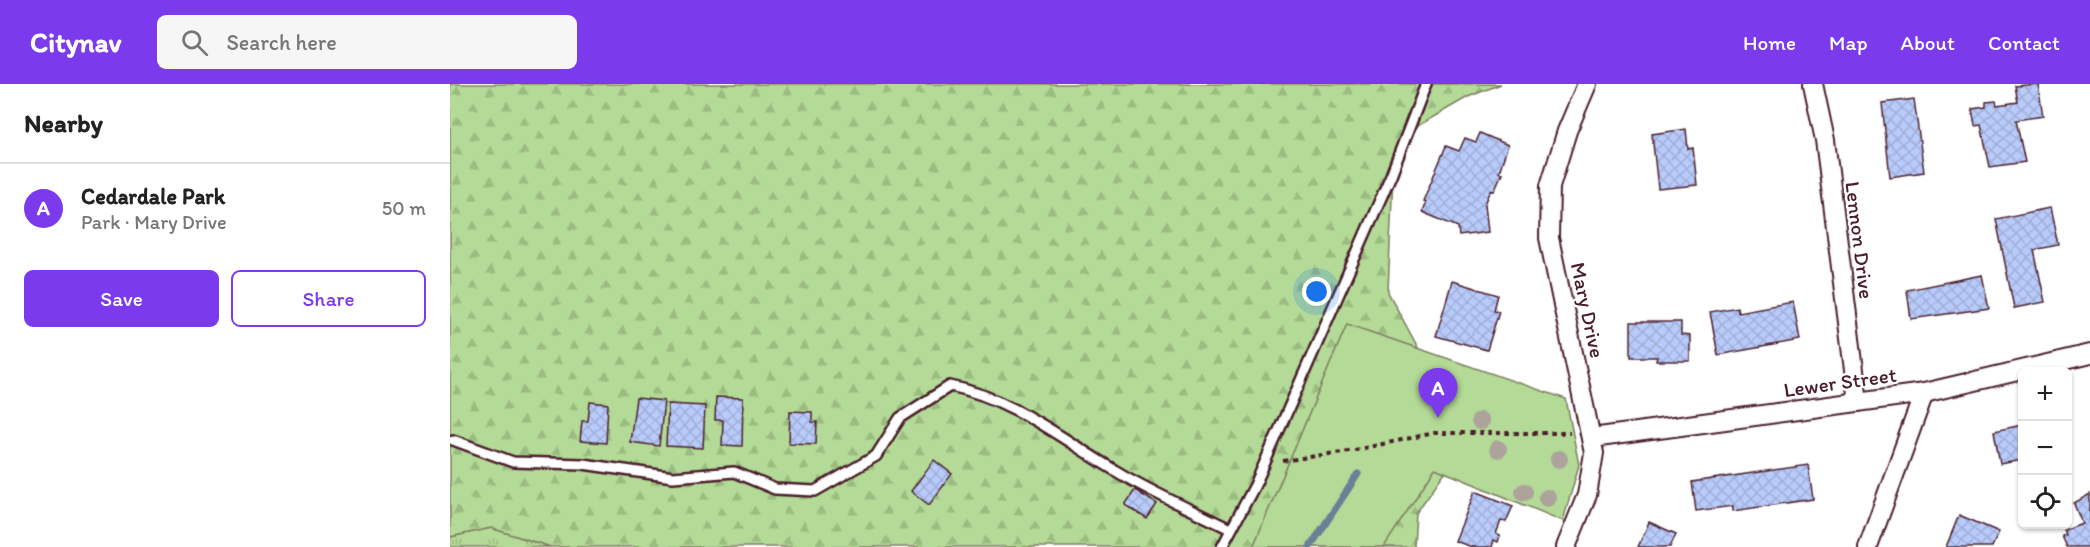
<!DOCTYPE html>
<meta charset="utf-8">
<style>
:root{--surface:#fff;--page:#f6f6f6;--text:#222;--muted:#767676;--line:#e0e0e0;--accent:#7c3aed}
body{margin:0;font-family:Itim,sans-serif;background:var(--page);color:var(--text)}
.controls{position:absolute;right:18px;bottom:18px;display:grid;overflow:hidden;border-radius:9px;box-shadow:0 2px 4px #0004}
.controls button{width:54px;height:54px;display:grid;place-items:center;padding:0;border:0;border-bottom:2px solid var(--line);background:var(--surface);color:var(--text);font:30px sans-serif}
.you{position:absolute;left:867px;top:208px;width:21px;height:21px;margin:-15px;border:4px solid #fff;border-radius:50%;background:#1a73e8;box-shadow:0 0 0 9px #1a73e833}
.badge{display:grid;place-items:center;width:39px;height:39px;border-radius:50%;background:var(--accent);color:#fff;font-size:20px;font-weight:700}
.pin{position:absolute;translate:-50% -50px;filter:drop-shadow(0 2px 3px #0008)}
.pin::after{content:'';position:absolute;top:32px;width:21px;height:18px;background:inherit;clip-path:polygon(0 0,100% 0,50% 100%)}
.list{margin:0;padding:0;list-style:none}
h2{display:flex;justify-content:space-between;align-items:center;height:78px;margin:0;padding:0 24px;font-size:26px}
h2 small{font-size:20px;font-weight:400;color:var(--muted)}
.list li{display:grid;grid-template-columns:39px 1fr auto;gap:18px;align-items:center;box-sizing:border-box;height:90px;padding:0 24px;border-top:2px solid var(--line)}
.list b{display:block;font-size:22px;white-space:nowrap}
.list p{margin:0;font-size:20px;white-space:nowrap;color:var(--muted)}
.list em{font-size:20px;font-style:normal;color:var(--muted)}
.actions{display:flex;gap:12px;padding:18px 24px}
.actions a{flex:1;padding:14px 0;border:2px solid var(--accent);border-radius:9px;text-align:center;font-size:21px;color:var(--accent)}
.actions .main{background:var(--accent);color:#fff}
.icon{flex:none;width:33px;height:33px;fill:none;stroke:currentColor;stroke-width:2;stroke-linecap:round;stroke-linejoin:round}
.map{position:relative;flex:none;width:1640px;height:463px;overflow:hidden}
header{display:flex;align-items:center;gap:36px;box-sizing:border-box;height:84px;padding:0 30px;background:var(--accent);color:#fff}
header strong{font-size:28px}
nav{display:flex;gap:33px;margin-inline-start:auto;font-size:21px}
.search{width:420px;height:54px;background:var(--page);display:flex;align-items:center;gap:15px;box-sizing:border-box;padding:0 21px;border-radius:9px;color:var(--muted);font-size:22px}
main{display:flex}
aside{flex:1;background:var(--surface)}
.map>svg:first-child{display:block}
.grass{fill:url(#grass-tufts);stroke:#7e7c60;stroke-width:1.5}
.forest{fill:url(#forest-firs);stroke:#7e7c60;stroke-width:1.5}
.green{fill:#b3da96;stroke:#7e7c60;stroke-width:1.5}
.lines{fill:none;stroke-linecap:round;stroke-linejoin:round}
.stream{stroke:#698197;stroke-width:7}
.building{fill:url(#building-cross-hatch);stroke:#4a1f2b;stroke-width:1.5}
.lane-casing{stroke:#4a1f2b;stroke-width:14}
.street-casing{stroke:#4a1f2b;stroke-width:22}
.path{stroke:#4a1f2b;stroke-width:4;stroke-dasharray:4.5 4.5;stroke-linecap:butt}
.lane{stroke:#fff;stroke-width:9}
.street{stroke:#fff;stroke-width:18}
.tree{fill:#ada39c}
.labels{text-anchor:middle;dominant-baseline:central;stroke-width:4.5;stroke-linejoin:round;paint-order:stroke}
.street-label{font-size:21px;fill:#4a1f2b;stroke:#fff}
</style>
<header>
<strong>Citynav</strong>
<div class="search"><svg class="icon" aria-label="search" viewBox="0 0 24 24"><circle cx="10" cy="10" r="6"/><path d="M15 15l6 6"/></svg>Search here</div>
<nav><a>Home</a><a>Map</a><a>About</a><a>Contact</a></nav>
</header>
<main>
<aside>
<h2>Nearby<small></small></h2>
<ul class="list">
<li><span class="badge">A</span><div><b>Cedardale Park</b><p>Park · Mary Drive</p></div><em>50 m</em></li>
</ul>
<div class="actions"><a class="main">Save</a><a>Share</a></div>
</aside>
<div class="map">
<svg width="1640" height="463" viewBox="0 0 1640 463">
<defs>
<pattern id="grass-tufts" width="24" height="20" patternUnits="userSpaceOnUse" patternTransform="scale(1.5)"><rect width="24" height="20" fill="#b3da96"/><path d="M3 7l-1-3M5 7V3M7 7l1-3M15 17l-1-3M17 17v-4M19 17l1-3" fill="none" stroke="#9bbb81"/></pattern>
<pattern id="forest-firs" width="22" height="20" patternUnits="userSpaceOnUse" patternTransform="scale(1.5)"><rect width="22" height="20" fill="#b3da96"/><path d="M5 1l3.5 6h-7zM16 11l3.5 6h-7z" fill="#9bbb81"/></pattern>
<pattern id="building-cross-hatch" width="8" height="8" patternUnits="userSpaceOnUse" patternTransform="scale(1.5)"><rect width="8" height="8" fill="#b8cbfa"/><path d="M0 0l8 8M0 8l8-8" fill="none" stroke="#a0aed6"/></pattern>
</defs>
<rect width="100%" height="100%" fill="#fff"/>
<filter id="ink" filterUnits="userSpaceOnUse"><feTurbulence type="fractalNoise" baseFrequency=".0167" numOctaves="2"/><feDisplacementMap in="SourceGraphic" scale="12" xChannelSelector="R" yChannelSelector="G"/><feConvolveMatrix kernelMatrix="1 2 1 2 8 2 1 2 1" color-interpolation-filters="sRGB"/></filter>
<g filter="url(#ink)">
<polygon class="grass" points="41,444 101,463 0,463 0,453"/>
<polygon class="forest" points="0,0 1051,0 1018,13 957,48 944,67 938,208 1012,345 1007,371 966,429 964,463 101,463 41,444 0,453"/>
<polygon class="green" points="897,240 1116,315 1129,381 1113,437 985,384 934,463 803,463"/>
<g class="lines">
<polyline class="stream" points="860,463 908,390"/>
</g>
<g class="building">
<polygon points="1588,0 1593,32 1566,36 1575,78 1540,83 1531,41 1525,42 1522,25 1536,23 1536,18 1546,17 1547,21 1568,18 1565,2"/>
<polygon points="1464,15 1474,88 1440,93 1432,19"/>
<polygon points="1236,45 1238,65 1243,64 1247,101 1208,105 1202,50"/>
<polygon points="1030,49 1058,61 1049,88 1052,89 1044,107 1041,106 1035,120 1038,148 1009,152 1008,143 972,128 976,118 973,117 996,62 1009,67 1015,54 1026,58"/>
<polygon points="1600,124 1608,161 1584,166 1595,218 1564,224 1546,135"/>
<polygon points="1532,191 1539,224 1461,235 1457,206"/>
<polygon points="1002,197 1048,211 1044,226 1049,227 1037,266 986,252"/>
<polygon points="1343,218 1350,256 1268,271 1260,228 1287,223 1288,228"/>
<polygon points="1181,238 1231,238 1231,251 1240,252 1240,277 1206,277 1207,273 1181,273"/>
<polygon points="266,313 293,314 292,362 272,361 273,336 265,336"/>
<polygon points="186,314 214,317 209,362 180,358"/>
<polygon points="140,318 158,320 156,359 130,357 132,337 138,337"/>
<polygon points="218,320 255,322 253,364 216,362"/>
<polygon points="340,327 362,328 362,338 367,338 366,360 339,359"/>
<polygon points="1572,341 1572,376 1550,380 1544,347"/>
<polygon points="484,376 502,390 479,421 461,407"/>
<polygon points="1358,381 1363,415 1283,427 1283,422 1246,427 1242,398"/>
<polygon points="685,406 707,420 697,435 675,421"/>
<polygon points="1025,407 1063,422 1056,438 1051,437 1046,450 1050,452 1048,458 1044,456 1042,463 1022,463 1005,457"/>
<polygon points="1640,410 1640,463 1617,463 1612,452 1616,451 1614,446 1632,439 1624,419"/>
<polygon points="1509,431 1549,448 1542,463 1496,463"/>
<polygon points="1199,438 1226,450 1220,463 1188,463"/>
</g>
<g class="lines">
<defs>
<g id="lane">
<path d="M3,356L63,378L133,380L223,393L284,388L325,405L365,407L426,372L450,334L500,302C562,314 613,356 666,387C702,409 742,426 780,445"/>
<polyline points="772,463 805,401 941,91 976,0"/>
</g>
<g id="street">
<polyline points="1363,0 1375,56 1408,318"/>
<polyline points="1142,354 1474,309 1640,270"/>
<polyline points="1116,463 1137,411 1144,369 1099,154 1100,102 1117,47 1137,0"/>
<polyline points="1418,463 1474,309"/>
</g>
</defs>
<use href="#lane" class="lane-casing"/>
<use href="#street" class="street-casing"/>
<polyline class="path" points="833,377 905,366 984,349 1120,349"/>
<use href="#lane" class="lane"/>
<use href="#street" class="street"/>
</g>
<g class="tree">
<circle cx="1030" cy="337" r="9"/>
<circle cx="1048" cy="365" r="9"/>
<circle cx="1109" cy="375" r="9"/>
<circle cx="1074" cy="408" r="9"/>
<circle cx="1097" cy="414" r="9"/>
</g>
</g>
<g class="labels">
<g class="street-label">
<text transform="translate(1410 156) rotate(83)">Lennon Drive</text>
<text transform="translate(1138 226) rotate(78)">Mary Drive</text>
<text transform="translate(1390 298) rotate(-8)">Lewer Street</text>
</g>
</g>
</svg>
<div class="controls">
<button>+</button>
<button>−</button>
<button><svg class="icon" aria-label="locate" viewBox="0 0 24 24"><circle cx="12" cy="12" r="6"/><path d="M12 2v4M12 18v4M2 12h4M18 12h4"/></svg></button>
</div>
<div class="you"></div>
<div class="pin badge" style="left:988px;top:334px">A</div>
</div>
</main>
